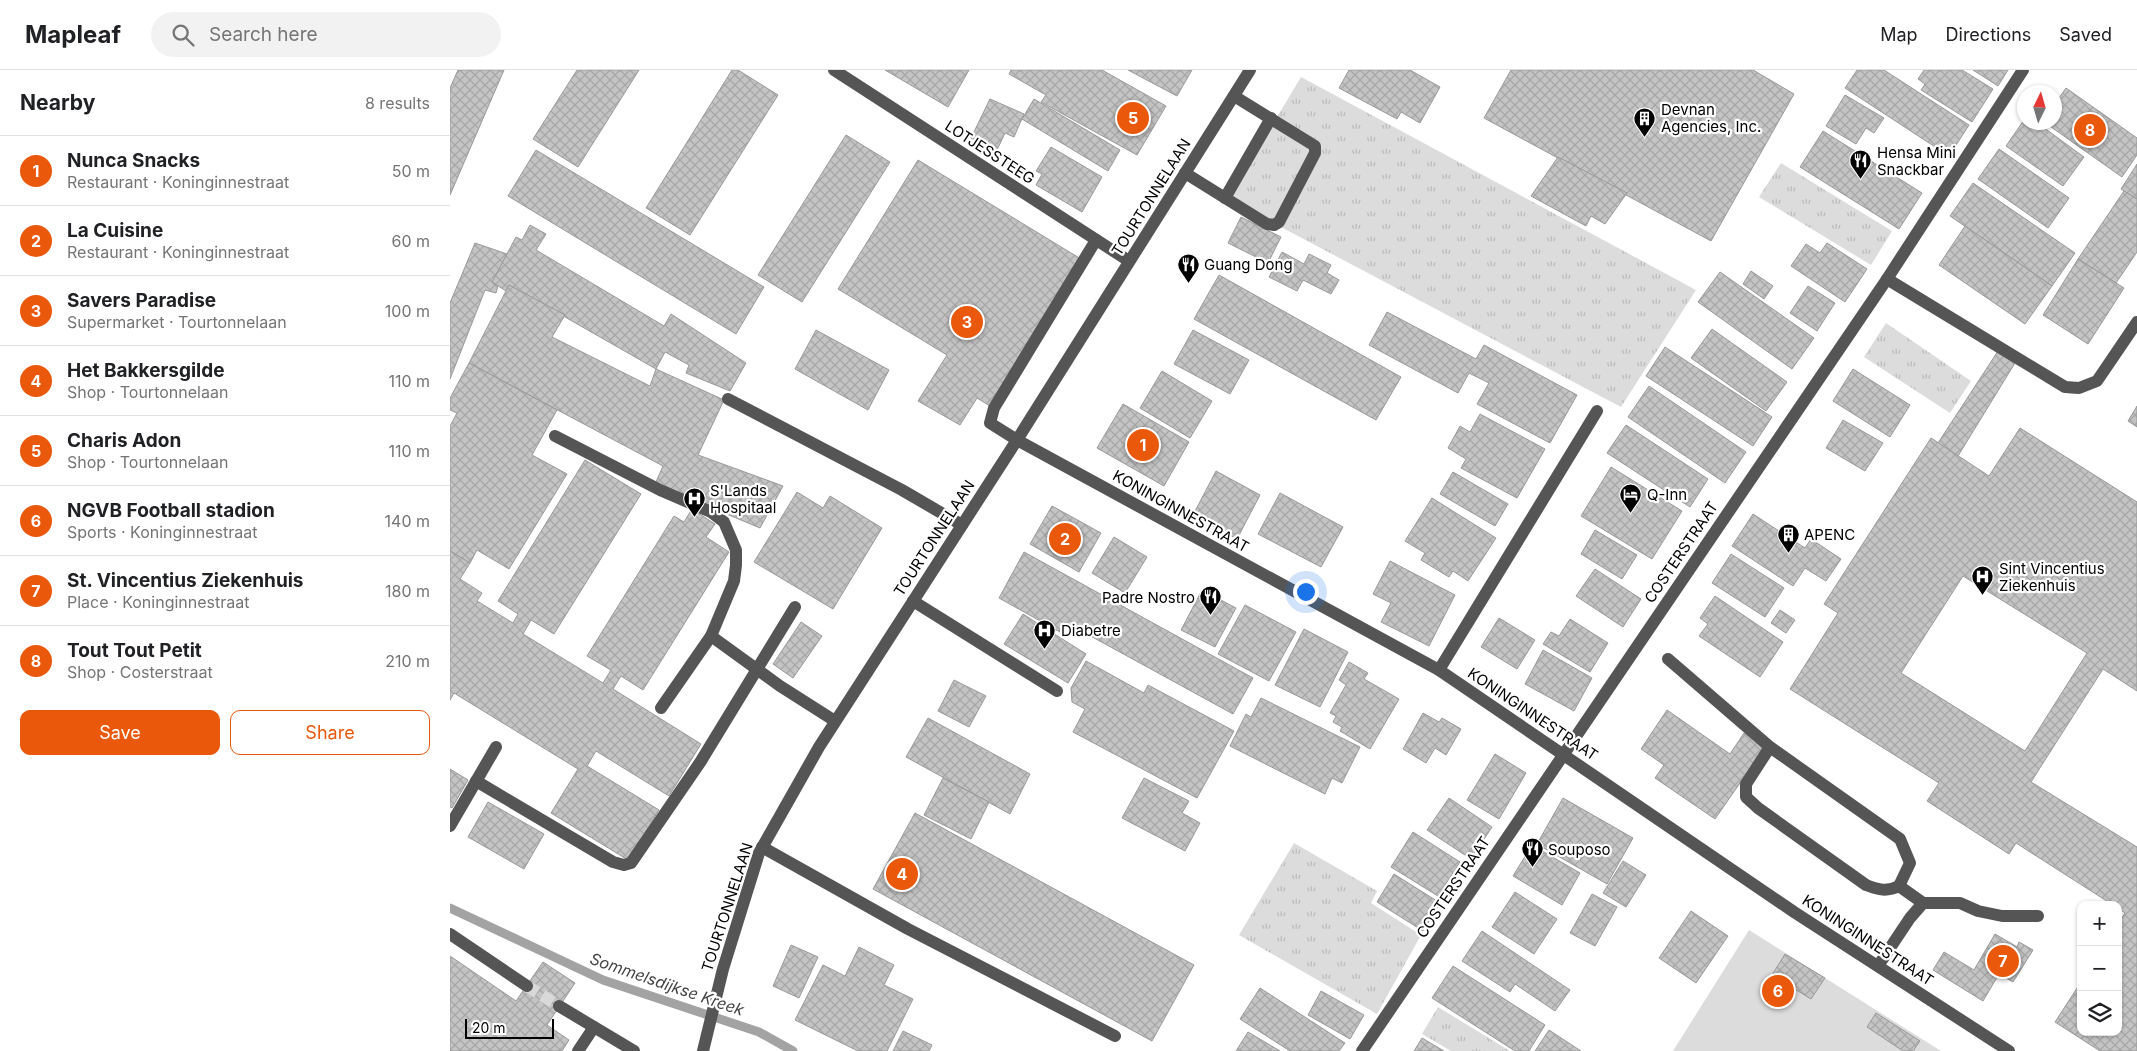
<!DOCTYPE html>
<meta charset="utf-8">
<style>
:root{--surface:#fff;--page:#f2f2f2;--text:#202124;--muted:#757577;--line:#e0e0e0;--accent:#ea580c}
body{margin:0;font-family:Inter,sans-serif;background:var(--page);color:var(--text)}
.controls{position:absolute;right:15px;bottom:15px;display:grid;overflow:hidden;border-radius:10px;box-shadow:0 1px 4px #0004}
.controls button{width:45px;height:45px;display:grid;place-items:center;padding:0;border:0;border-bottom:1px solid var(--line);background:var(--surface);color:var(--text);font:25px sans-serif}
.compass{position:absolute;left:1567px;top:15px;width:45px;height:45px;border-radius:50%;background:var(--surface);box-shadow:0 1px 4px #0004;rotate:5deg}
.scale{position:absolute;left:15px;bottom:12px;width:89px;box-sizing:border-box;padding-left:5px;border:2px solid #000;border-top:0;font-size:14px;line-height:18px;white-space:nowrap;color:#000;-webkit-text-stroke:4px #fff;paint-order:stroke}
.you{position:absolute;left:855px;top:521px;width:18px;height:18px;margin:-12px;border:4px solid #fff;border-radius:50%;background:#1a73e8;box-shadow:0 0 0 8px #1a73e833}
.badge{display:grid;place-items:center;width:32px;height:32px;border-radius:50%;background:var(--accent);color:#fff;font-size:16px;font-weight:700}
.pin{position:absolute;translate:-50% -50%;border:2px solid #fff;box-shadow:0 1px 5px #0006}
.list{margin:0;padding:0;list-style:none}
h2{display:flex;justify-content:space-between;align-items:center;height:65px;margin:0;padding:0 20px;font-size:21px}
h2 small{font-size:16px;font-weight:400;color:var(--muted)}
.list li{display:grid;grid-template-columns:32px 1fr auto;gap:15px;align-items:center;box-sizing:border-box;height:70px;padding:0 20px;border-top:1px solid var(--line)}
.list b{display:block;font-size:19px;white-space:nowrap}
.list p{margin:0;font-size:16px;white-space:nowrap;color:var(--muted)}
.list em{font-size:16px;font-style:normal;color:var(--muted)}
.actions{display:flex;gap:10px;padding:15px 20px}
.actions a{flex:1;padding:11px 0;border:1px solid var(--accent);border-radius:10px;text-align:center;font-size:18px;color:var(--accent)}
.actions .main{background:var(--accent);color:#fff}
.icon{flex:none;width:28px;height:28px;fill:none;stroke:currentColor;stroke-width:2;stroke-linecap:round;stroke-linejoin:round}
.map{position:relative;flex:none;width:1687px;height:981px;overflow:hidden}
header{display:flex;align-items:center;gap:30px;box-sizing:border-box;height:70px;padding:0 25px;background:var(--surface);border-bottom:1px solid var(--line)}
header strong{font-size:24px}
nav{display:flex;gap:28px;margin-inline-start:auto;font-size:18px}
.search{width:350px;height:45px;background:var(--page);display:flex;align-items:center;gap:12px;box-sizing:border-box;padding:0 18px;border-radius:28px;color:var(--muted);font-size:19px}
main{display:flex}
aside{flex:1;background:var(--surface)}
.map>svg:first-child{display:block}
.grass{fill:url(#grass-tufts)}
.garden{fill:#dcdcdc}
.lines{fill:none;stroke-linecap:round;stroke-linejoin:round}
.stream{stroke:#a3a3a3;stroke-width:9}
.building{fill:url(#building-cross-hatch);stroke:#999;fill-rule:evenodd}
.minor-tunnel{stroke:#d9d9d9;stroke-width:12;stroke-dasharray:12 6;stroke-linecap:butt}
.minor{stroke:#555;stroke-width:12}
.labels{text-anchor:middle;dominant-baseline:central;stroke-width:4.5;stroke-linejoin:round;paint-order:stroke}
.poi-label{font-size:15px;fill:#000;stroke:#fff;text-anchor:start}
.street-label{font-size:15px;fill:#000;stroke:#fff}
.water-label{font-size:16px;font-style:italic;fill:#444;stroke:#fff}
</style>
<header>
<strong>Mapleaf</strong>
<div class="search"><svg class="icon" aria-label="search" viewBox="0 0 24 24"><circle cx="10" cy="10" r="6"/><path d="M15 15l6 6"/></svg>Search here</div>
<nav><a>Map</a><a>Directions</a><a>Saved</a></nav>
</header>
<main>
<aside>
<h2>Nearby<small>8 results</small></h2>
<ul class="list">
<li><span class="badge">1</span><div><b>Nunca Snacks</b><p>Restaurant · Koninginnestraat</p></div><em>50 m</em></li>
<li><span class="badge">2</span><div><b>La Cuisine</b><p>Restaurant · Koninginnestraat</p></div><em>60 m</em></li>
<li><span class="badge">3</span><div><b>Savers Paradise</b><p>Supermarket · Tourtonnelaan</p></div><em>100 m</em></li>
<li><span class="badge">4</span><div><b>Het Bakkersgilde</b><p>Shop · Tourtonnelaan</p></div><em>110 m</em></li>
<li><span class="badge">5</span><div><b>Charis Adon</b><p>Shop · Tourtonnelaan</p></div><em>110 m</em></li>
<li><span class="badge">6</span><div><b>NGVB Football stadion</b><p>Sports · Koninginnestraat</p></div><em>140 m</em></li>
<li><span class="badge">7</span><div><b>St. Vincentius Ziekenhuis</b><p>Place · Koninginnestraat</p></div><em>180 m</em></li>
<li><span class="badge">8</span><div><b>Tout Tout Petit</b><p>Shop · Costerstraat</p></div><em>210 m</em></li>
</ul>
<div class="actions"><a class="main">Save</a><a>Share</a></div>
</aside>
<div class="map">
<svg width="1687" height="981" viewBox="0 0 1687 981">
<defs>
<pattern id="grass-tufts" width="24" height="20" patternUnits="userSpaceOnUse" patternTransform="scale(1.25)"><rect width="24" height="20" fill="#dcdcdc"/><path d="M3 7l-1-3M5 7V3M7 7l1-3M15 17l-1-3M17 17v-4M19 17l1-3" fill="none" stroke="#bbb"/></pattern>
<pattern id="building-cross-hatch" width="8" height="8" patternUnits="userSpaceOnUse" patternTransform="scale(1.25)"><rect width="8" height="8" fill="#c4c4c4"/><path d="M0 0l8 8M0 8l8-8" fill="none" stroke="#a7a7a7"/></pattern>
</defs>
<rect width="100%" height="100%" fill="#fff"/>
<g class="grass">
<polygon points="851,7 1246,220 1171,337 778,129"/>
<polygon points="1331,93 1442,161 1421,195 1309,127"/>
<polygon points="1436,253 1521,311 1500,343 1414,287"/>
<polygon points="844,773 927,821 921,833 971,865 927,944 789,865"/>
<polygon points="988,937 1060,981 1001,981 972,964"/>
</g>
<polygon class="garden" points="1299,860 1491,981 1223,981"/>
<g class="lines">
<polyline class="stream" points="0,838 153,910 309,962 343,981"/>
</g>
<g class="building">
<polygon points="8,0 54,0 0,125 0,18"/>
<polygon points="127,0 189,0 128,97 83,69"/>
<polygon points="282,0 288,0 328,25 240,165 196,138"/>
<polygon points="435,0 519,0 498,37"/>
<polygon points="561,0 652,0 716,36 687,85 591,32 596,25 559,4"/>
<polygon points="678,0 742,0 727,26"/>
<polygon points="899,0 960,0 990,17 970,53 951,42 947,49 889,18"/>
<polygon points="1061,0 1303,0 1344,24 1261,171 1034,48"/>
<polygon points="1407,0 1434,0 1519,55 1499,86 1395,18"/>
<polygon points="1474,0 1512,0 1543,19 1522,52 1471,20 1475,14 1468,9"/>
<polygon points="1523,0 1558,0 1548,16"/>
<polygon points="1616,18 1687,68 1687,85 1672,107 1594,52 1604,52 1604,35"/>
<polygon points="1395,25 1434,48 1424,63 1416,58 1406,74 1376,56"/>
<polygon points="540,29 574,44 564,67 555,63 547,80 521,68"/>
<polygon points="584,29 670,80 658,101 572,49"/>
<polygon points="1574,50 1574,52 1586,52 1634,87 1613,116 1556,76"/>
<polygon points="1373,61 1472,123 1449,159 1350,97"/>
<polygon points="396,65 440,92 352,232 308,205"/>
<polygon points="601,77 652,107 632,142 586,115 592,104 586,101"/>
<polygon points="1549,79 1619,128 1598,158 1528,109"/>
<polygon points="86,80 314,217 286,264 58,126"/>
<polygon points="1108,87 1177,123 1155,154 1141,146 1136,156 1081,126"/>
<polygon points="468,90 631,189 540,336 527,328 510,355 468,331 497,285 388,219"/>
<polygon points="1687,94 1687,129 1671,119"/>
<polygon points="1523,113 1625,183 1602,216 1500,146"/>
<polygon points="1674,121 1687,129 1687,182 1666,213 1628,189"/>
<polygon points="791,147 831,167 818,193 778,173"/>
<polygon points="80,155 96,164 86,180 214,256 221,244 296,293 280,321 236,303 239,295 215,282 206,299 59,215 56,221 42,212 66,167 72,170"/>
<polygon points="1515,156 1602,216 1575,254 1489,195"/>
<polygon points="25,173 57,184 42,212 48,216 46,223 35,220 0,309 0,233"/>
<polygon points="1377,173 1417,199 1395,232 1341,196 1356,174 1370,183"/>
<polygon points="832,182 854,194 859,184 881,195 877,203 889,210 881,224 853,210 847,221 819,207"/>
<polygon points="1628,189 1674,218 1638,274 1593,245"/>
<polygon points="1301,201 1323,216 1314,229 1293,214"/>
<polygon points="1270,202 1364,268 1342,299 1248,232"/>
<polygon points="769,205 951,307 926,350 744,249"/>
<polygon points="59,215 115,245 102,267 200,316 206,299 274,330 248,385 333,416 310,458 205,414 213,396 19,293"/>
<polygon points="1358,216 1385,233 1367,261 1340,243"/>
<polygon points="937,242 1026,289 1034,275 1127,325 1100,373 1027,334 1039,313 1019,303 1008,323 919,275"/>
<polygon points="1262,259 1337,312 1316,341 1241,288"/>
<polygon points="366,260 439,300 418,340 345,299"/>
<polygon points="743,260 799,290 780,324 724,294"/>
<polygon points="1215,277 1322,347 1303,376 1196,306"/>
<polygon points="1548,281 1565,293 1508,386 1488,373"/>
<polygon points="19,293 107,340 82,385 117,404 59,499 27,480 20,493 0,481 0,356 7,343 0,340 0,328"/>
<polygon points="1403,299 1460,335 1440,367 1383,331"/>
<polygon points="712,301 762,331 740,368 690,338"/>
<polygon points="1199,316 1296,382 1275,413 1178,347"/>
<polygon points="673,334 739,372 714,416 647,378"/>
<polygon points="1687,336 1687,357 1678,351"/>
<polygon points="1030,344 1095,379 1067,428 1011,398 1016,389 998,378 1010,356 1020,362"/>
<polygon points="1393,350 1433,373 1415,401 1376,378"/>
<polygon points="1176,355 1258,409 1240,437 1157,383"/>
<path d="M1570,358L1687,432V621L1653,599L1581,712L1687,777V981H1650L1605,952L1631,912V962H1668V854L1675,843L1668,838V835H1663L1566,773L1559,784L1477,731L1489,713L1340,619L1388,543L1374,534L1481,368L1539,406ZM1513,506L1637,583L1575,681L1451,603Z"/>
<polygon points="135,390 191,424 104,564 81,550 73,564 153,613 161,600 137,586 224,446 234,452 242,439 265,454 256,467 279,482 193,620 171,606 163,619 251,674 219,726 146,681 137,696 209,740 178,790 101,743 128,699 4,623 0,630 0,481 20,493 10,509 32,523 27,531 63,553 68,544 48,531"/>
<polygon points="1161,397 1232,441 1202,489 1131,446"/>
<polygon points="766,401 810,425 787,469 743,445"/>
<polygon points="1003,402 1058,434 1045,456 990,424"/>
<polygon points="347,422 373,438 380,426 432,458 383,539 304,492"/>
<polygon points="830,423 893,457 871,497 808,464"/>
<polygon points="982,428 1046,468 1018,511 1003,501 999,507 971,490 975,483 955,471"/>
<polygon points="602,436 651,463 629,502 580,474"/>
<polygon points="1303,444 1355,478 1361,469 1391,489 1376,511 1355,498 1343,516 1282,476"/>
<polygon points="1145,460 1187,485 1172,509 1131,484"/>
<polygon points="664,467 697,487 675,523 642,503"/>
<polygon points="574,482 803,608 783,644 615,552 610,562 549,528"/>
<polygon points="1281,484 1334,518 1315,547 1262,513"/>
<polygon points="940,491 1005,525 979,576 931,552 941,533 923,524"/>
<polygon points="1145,499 1191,529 1173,557 1126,526"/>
<polygon points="752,520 786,538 765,577 731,560"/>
<polygon points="1265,526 1333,572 1310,607 1249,566 1258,554 1250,548"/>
<polygon points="795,535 846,562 819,611 768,584"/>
<polygon points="1330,540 1345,550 1336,563 1321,553"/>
<polygon points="573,544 636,584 618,613 554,574"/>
<polygon points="1049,548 1085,570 1067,599 1031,577"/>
<polygon points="1120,549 1158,573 1140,602 1093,574 1101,562 1109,566"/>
<polygon points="351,552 372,566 343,608 323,594"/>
<polygon points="854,559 898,582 870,637 825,615"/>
<polygon points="1093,580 1142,608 1124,641 1075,614"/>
<polygon points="636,591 694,623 698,615 784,661 747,728 623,662 635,639 622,632 621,618"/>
<polygon points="899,592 918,603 914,609 949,629 920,679 890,661 892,657 883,652 886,646 880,643 896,615 889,610"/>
<polygon points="504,610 536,626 519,657 488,641"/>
<polygon points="811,628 910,677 892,713 882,708 875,724 780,676 796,644 801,647"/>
<polygon points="1217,640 1280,684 1294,663 1315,677 1265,749 1205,708 1214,695 1191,679"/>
<polygon points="973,643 989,652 992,648 1011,659 996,685 985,678 976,693 953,679"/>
<polygon points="478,648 580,704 560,744 456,687"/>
<polygon points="1045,684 1076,703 1049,749 1017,730"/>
<polygon points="0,699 18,710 2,738 0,737"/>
<polygon points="493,708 539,732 521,769 474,745"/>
<polygon points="694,708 739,731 732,743 750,753 735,781 672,748"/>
<polygon points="999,728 1042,757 1021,789 977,760"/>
<polygon points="1113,728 1183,768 1157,814 1087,774"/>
<polygon points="38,732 94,764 74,799 18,767"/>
<polygon points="465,743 744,895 702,971 423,819"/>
<polygon points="963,762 1010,792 988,826 941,797"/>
<polygon points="1082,775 1130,803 1112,835 1063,806"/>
<polygon points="1173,791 1196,805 1176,837 1153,823"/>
<polygon points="944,804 990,833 973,861 927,832"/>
<polygon points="1065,822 1107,849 1084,884 1042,857"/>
<polygon points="1142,824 1167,837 1145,876 1120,863"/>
<polygon points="1241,841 1278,866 1246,913 1209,888"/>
<polygon points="1032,861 1120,920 1105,941 1065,914 1060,922 1012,891"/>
<polygon points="1545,864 1567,877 1569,872 1583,880 1563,912 1549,904 1533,931 1483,900 1494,882 1524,900"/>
<polygon points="341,875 368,887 349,928 323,916"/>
<polygon points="409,877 444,895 434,915 463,929 437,981 408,981 345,950 373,895 395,906"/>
<polygon points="1335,884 1375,908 1361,929 1322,905"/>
<polygon points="0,886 66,931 93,892 125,913 97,955 119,970 112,981 0,981"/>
<polygon points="1003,896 1095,955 1079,981 1065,981 982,928"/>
<polygon points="810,918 895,973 889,981 840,981 790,949"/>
<polygon points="871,921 914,945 900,969 858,945"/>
<polygon points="1426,943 1470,971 1463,981 1453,981 1417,957"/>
<polygon points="1099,960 1131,981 1085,981"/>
<polygon points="453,961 482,975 479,981 443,981"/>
<polygon points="798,962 830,981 786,981"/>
<polygon points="972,968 994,981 964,981"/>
</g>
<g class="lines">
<polyline class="minor-tunnel" points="77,916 109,936"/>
<g class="minor">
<polyline points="384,0 679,191"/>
<polyline points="735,103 817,154 824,155 829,152 865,83 865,76 784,26"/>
<polyline points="775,128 821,48"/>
<polyline points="646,170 544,338 540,353 567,370 989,600 1344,842 1559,981"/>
<polyline points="1437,209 1615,317 1629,318 1647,311 1687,252"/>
<polyline points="278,329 452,420 512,455"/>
<polyline points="105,366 210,420 261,442 274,452 286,480 286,495 284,511 261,566 330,616 385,651"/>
<polyline points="463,531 607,621"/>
<path d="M1218,589L1320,677L1450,769L1460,793L1449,816C1437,822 1429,820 1416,815L1308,738L1296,727V714L1320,677"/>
<polyline points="989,600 1147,341"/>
<polyline points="211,638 261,566"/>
<polyline points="26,711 163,792 174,795 181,793 251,691 345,537"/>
<polyline points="0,756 46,677"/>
<polyline points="312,777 458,859 665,966"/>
<polyline points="1449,816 1473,833"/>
<polyline points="0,864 77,916"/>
<polyline points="1428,896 1460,848 1473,833 1510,833 1528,841 1552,846 1588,846"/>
<polyline points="109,936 184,981"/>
<polyline points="128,981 144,957"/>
<polyline points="253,981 273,899 309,783 369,677 567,370 800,0"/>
<polyline points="912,981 1437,209 1573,0"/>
</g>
</g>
<defs>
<symbol id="building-pin" viewBox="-11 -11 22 30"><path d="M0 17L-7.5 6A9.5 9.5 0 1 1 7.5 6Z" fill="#000" stroke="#fff"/><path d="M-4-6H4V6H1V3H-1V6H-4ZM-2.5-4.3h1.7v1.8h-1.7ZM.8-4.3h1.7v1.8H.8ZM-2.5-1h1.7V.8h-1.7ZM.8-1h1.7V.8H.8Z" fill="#fff"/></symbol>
<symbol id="restaurant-pin" viewBox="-11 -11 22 30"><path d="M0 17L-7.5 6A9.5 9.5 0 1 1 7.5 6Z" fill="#000" stroke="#fff"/><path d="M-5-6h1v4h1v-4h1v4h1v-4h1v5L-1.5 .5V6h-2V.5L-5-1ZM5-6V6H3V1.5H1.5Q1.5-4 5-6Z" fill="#fff"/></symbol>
<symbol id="hotel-pin" viewBox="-11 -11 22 30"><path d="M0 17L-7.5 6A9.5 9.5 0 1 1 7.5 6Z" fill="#000" stroke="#fff"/><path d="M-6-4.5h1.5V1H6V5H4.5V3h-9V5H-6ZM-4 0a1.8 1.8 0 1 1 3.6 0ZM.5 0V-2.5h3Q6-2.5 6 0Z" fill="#fff"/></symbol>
<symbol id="hospital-pin" viewBox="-11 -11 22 30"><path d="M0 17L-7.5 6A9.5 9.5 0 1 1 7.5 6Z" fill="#000" stroke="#fff"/><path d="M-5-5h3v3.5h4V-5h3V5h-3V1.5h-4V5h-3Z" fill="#fff"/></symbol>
</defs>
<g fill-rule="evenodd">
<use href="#building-pin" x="1182" y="36" width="25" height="34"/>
<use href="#restaurant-pin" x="1398" y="78" width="25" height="34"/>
<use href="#restaurant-pin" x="726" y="182" width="25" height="34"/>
<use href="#hotel-pin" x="1168" y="412" width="25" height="34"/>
<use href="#hospital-pin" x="232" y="416" width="25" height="34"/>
<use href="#building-pin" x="1326" y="452" width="25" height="34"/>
<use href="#hospital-pin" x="1520" y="494" width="25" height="34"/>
<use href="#restaurant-pin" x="748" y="514" width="25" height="34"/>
<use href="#hospital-pin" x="582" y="548" width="25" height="34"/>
<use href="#restaurant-pin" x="1070" y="766" width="25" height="34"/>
</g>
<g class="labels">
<g class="poi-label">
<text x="1211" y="39">Devnan<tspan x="1211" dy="17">Agencies, Inc.</tspan></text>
<text x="1427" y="82">Hensa Mini<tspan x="1427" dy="17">Snackbar</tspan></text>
<text x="754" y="194">Guang Dong</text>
<text x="260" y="420">S'Lands<tspan x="260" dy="17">Hospitaal</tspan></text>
<text x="1197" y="424">Q-Inn</text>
<text x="1354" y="464">APENC</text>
<text x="1549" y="498">Sint Vincentius<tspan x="1549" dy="17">Ziekenhuis</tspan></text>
<text x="745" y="527" text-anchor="end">Padre Nostro</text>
<text x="611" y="560">Diabetre</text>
<text x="1098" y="779">Souposo</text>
</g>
<g class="street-label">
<text transform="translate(540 82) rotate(33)">LOTJESSTEEG</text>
<text transform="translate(701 127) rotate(-58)">TOURTONNELAAN</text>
<text transform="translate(731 441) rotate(29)">KONINGINNESTRAAT</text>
<text transform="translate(484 468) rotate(-57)">TOURTONNELAAN</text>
<text transform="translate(1231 482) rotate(-56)">COSTERSTRAAT</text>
<text transform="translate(1083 644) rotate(34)">KONINGINNESTRAAT</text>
<text transform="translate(1003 817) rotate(-56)">COSTERSTRAAT</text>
<text transform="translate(277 837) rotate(-72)">TOURTONNELAAN</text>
<text transform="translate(1418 870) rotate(33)">KONINGINNESTRAAT</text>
</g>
<g class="water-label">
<text transform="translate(217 914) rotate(19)">Sommelsdijkse Kreek</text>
</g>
</g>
</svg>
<div class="controls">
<button>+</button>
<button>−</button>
<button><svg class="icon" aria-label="layers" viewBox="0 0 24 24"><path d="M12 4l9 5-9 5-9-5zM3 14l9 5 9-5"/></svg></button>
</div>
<svg class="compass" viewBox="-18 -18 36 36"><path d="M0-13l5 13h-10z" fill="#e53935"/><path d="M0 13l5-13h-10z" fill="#757577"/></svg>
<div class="scale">20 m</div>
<div class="you"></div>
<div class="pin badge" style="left:693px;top:375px">1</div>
<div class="pin badge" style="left:615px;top:469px">2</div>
<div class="pin badge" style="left:517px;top:252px">3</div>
<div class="pin badge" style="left:452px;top:804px">4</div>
<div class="pin badge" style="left:683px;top:48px">5</div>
<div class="pin badge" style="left:1328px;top:921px">6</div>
<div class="pin badge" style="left:1553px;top:891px">7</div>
<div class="pin badge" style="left:1640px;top:60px">8</div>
</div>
</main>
